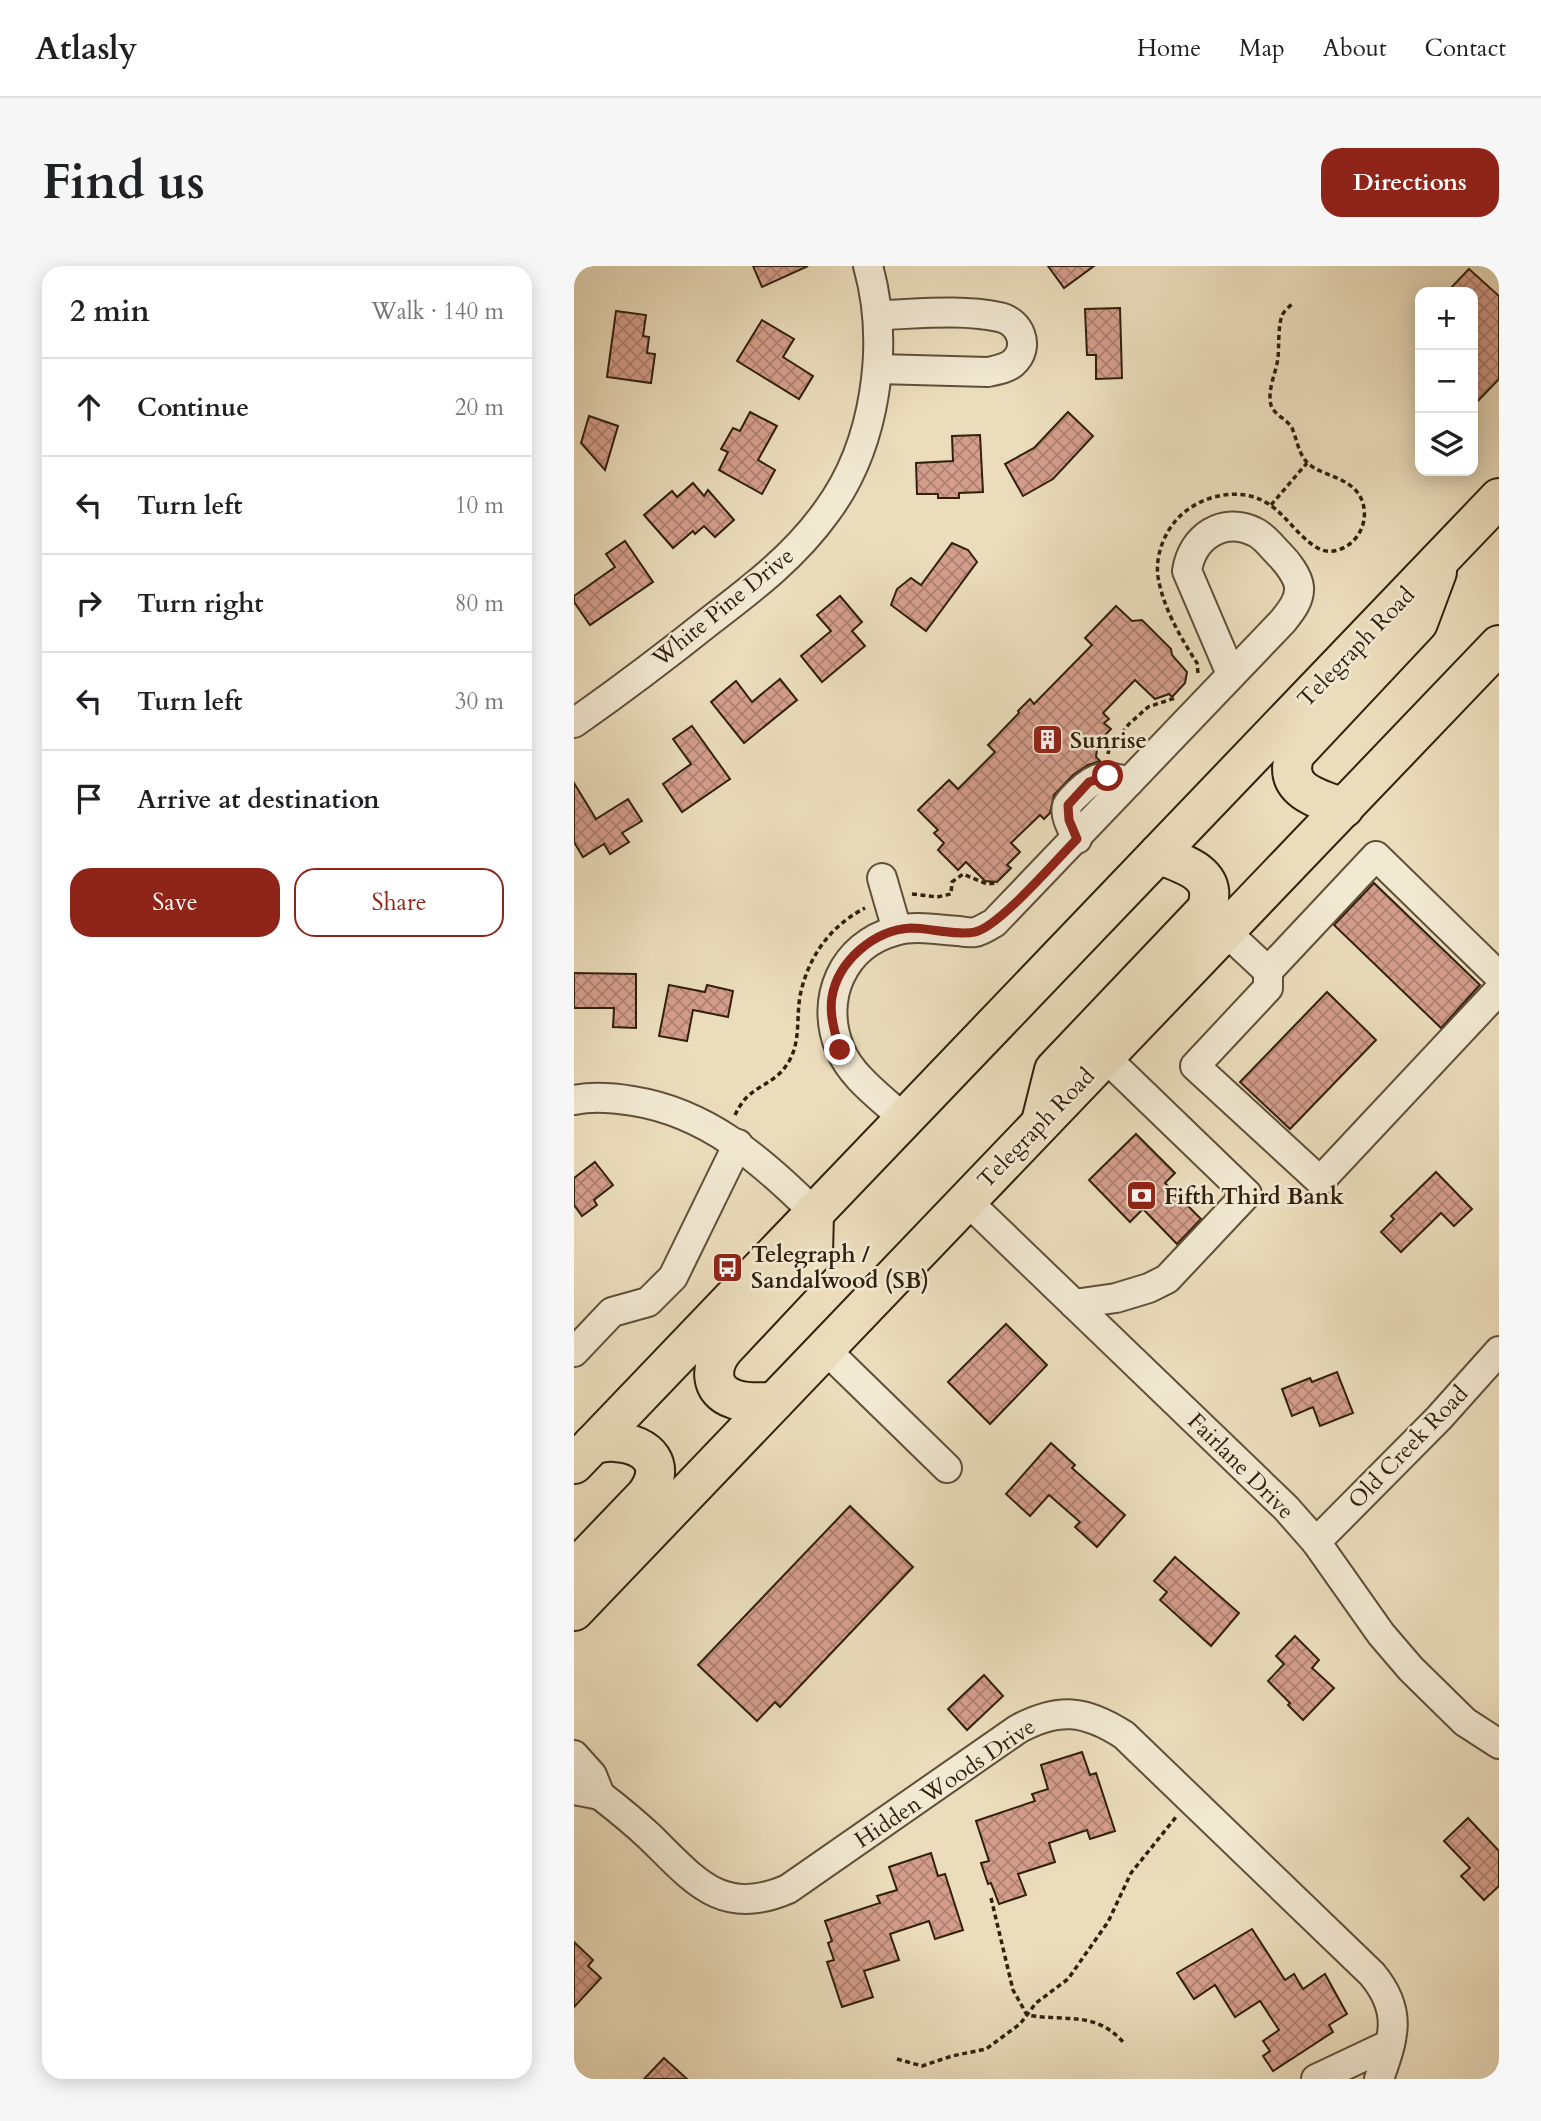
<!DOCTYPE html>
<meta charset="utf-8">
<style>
:root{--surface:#fff;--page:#f6f6f6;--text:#202124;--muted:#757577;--line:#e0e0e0;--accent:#8f2418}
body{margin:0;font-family:Cardo,serif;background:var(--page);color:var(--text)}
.controls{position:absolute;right:21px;top:21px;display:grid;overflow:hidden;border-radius:14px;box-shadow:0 4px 18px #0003}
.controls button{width:63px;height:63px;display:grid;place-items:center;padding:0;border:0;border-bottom:2px solid var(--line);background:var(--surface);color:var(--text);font:35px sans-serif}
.stop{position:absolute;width:21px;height:21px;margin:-16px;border:5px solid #8f2418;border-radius:50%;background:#fff}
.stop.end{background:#8f2418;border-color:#fff;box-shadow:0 2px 7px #0008}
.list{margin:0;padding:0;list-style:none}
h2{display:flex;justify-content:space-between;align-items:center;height:91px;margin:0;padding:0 28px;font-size:30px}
h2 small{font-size:23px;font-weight:400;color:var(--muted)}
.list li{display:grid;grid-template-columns:46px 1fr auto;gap:21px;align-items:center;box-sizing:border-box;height:98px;padding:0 28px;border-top:2px solid var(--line)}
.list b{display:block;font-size:26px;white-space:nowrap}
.list em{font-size:23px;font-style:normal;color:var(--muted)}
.actions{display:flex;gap:14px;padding:21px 28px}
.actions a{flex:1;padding:16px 0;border:2px solid var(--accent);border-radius:21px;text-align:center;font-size:24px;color:var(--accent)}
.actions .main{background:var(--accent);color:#fff}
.icon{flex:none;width:38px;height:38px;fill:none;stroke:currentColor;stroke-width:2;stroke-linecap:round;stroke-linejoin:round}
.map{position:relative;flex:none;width:925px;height:1813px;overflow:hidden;border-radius:21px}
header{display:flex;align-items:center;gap:42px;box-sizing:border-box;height:98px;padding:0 35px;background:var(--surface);border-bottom:2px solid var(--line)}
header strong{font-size:33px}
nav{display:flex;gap:38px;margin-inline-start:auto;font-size:24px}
.intro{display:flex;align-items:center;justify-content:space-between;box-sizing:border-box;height:168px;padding:0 42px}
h1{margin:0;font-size:49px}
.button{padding:18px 32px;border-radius:21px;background:var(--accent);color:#fff;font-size:24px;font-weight:700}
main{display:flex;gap:42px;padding:0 42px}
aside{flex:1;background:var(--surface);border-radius:21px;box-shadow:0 4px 18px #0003}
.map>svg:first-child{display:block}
.building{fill:url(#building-cross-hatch);stroke:#31200c;stroke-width:2}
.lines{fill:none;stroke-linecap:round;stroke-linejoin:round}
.minor-casing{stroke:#604f38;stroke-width:32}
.highway-casing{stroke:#31200c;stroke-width:42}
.path{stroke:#31200c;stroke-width:3.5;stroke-dasharray:5 3.5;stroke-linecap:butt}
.minor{stroke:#f2e9d3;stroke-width:28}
.highway{stroke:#ebddbc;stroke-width:38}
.route{stroke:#8f2418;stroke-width:9}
.labels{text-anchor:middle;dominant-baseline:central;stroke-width:5;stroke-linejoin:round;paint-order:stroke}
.street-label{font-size:23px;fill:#31200c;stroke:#f2e9d3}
.poi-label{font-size:23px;font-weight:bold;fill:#31200c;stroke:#f2e9d3;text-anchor:start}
</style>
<header>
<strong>Atlasly</strong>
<nav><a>Home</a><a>Map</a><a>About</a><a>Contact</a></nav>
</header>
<div class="intro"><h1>Find us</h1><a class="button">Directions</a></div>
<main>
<aside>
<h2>2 min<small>Walk · 140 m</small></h2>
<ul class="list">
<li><svg class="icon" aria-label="ahead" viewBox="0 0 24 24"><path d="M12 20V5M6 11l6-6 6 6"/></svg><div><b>Continue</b></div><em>20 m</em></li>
<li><svg class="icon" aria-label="left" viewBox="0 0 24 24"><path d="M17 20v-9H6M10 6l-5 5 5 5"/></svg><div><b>Turn left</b></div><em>10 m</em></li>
<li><svg class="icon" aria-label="right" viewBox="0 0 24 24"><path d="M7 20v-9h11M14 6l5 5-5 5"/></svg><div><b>Turn right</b></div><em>80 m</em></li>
<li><svg class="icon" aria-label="left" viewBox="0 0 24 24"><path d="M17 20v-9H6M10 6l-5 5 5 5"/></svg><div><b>Turn left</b></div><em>30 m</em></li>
<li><svg class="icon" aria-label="arrive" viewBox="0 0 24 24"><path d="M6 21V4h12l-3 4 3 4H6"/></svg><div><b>Arrive at destination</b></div></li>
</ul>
<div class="actions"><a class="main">Save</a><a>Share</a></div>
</aside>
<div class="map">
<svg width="925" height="1813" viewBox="0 0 925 1813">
<defs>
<pattern id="building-cross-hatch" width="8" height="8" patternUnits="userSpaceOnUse" patternTransform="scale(1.75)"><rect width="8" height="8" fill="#d59e8c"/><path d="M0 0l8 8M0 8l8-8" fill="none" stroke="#ad8071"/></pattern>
</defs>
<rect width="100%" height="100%" fill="#ebddbc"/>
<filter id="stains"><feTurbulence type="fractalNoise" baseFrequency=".00286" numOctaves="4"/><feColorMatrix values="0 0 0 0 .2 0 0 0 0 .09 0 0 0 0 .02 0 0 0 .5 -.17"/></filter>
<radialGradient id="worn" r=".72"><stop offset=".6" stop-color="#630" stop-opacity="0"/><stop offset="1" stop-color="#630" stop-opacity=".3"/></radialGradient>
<g class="building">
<polygon points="179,0 234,0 188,21"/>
<polygon points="474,0 520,0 490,22"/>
<polygon points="895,3 925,30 925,113 899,140 899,26 873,26"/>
<polygon points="546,42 548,112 522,113 522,89 513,89 511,43"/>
<polygon points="42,45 72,49 69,70 75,71 73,87 81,88 77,117 33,111"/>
<polygon points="188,54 220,73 209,91 239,110 225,133 163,95"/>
<polygon points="176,146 203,160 184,194 201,204 188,228 145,204 154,186 147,183 159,162 166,165"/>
<polygon points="494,146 519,170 479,213 449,230 431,198 460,182"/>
<polygon points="15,150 44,160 31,204 7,177"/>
<polygon points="406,169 409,226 385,227 385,232 364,232 364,228 343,228 342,197 379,195 378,170"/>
<polygon points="119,217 130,230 134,224 160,254 141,271 130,260 121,268 119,265 99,282 70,249 98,225 103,231"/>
<polygon points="51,275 79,316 16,359 0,336 0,330 41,301 32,288"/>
<polygon points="378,277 394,284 403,296 352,365 317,339 323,323 337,312 347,319"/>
<polygon points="266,330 288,356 278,365 291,380 248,416 227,390 257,365 243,349"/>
<polygon points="542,340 558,355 568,354 597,383 598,389 613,406 611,417 598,431 595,428 581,433 561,414 529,447 535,453 530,457 537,463 524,476 522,491 526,495 514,499 499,509 480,529 476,547 470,553 466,549 437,577 446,586 433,599 437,602 423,616 411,615 392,596 384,604 364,584 370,577 360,567 364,564 344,544 375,514 384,523 421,486 414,479 445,447 444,445 456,433 460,438 518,379 511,372"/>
<polygon points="206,413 223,434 170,477 137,436 162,415 178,436"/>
<polygon points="118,460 156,513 108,546 89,518 117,498 99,473"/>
<polygon points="0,517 22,553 54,533 68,555 48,567 55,576 36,588 30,578 9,591 0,576"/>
<polygon points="800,617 906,719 867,762 760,659"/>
<polygon points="0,707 62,708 62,762 39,761 40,742 0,742"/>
<polygon points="95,719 131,726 133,719 159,725 154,751 119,744 113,775 85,770"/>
<polygon points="753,726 802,774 716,863 666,816"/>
<polygon points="562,868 601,907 591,917 627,953 603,978 569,943 556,956 515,914"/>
<polygon points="21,896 39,919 20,934 23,939 8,950 0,939 0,912"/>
<polygon points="862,906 898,943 880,960 867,947 827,986 807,966 820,953 817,950"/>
<polygon points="432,1058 473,1099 416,1158 374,1116"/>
<polygon points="763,1106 779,1147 746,1160 739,1141 718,1150 708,1123 736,1112 738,1116"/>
<polygon points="477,1177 501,1199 498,1202 551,1249 523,1281 501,1261 506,1256 475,1229 456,1250 432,1228"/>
<polygon points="276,1240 339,1301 206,1441 201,1436 183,1455 124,1399"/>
<polygon points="601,1291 665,1347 637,1380 586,1334 593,1326 580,1315"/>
<polygon points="721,1370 745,1394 738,1402 760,1422 729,1454 714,1439 716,1437 694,1415 710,1398 702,1390"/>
<polygon points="410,1409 429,1430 393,1464 374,1443"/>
<polygon points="508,1486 516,1509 522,1507 541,1565 516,1573 513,1564 475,1577 481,1596 444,1608 452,1629 425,1638 417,1617 414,1618 407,1597 415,1595 402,1555 461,1535 458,1528 474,1523 467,1499"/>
<polygon points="894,1552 925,1585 925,1620 910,1634 887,1610 896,1602 870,1575"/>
<polygon points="357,1587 364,1610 371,1608 389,1664 361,1673 355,1655 316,1668 325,1694 290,1705 299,1731 268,1741 253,1696 260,1694 254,1677 258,1675 251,1655 306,1637 303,1630 323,1624 315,1601"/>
<polygon points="678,1663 711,1714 720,1708 729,1723 751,1708 773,1748 755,1759 759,1766 699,1805 689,1790 696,1785 689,1775 705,1764 686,1735 661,1751 641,1719 620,1733 603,1707"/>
<polygon points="0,1676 19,1694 14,1700 27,1712 0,1741"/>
<polygon points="90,1792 113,1813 70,1813"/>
</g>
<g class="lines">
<defs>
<g id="minor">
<path d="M304,103L414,106C423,104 432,103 439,97C457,81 446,55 425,51C387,43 343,48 304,49"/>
<path d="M0,457C47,424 92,390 137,354C179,322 222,289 253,245C302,179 316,78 294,0"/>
<path d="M503,573C499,564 490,550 493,540C495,535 501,530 504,527C523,508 531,509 555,516"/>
<polyline points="308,612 323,664"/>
<polyline points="651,665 694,705"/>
<polyline points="925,710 802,590 694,705 694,722 621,800 746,915 925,724"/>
<path d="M0,834C19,830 40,832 59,835C135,847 187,895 240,946"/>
<path d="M330,853C309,833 277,811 266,783C245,733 269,679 321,665C341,659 365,664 385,665C390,666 396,667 401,666C407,665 414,660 420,657L709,355C717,345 726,334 725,321C724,310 713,296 705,288C698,281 690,270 681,266C649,250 618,271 613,305L657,408"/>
<polyline points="392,934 712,1242 742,1276 807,1368 837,1403 891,1456 925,1478"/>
<polyline points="500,1038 542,1032 575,1022 593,1013 673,928 531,791"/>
<polyline points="251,1083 373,1202"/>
<polyline points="0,1086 38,1046 74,1036 99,1011 164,878"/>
<polyline points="742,1276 865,1152 925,1085"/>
<polyline points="0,1489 18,1509 26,1529 0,1524"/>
<path d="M26,1529C44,1543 60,1556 76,1571C120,1614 148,1652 214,1623L444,1463C485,1441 511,1444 550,1469L798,1708C829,1745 820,1771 805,1813"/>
<polyline points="742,1813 816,1778"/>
</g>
<g id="highway">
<path d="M770,542C743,532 708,525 721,488L844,357L863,306"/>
<path d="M467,856L480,804L632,644C646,607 611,599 584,588"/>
<path d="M200,1136C187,1136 173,1138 160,1133C135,1125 136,1100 150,1083L239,988L240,946"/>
<polyline points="0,1198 925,232"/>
<path d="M0,1304L71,1230C94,1200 75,1178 41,1176C34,1175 26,1177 19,1178"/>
<polyline points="0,1345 925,379"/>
</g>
</defs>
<use href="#minor" class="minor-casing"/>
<use href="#highway" class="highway-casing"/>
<g class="path">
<polyline points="697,239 733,197"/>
<path d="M624,407L623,397C606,371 589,341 584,311C581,290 590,267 604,252C626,229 668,219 696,239C714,251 728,276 748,284C760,288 773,282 781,273C795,257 794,230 774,218C763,210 748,208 736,199C724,189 724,176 718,162C713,153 700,149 697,139C693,124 702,107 704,92C705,82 704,59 708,50C709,46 715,41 718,38"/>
<polyline points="534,488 535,483 555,458 574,441 601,432"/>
<polyline points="338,628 363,631 377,628 378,616 389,608 413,618 424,617"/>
<path d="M161,849C164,843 168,836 173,831C188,817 202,816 214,797C227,776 222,754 226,730C234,691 256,660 291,642"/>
<path d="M417,1632L439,1724L453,1749C492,1756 521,1744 550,1777"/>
<polyline points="323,1793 348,1800 378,1790 412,1783 446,1758 462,1737 494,1713 534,1656 557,1607 602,1551"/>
</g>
<use href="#minor" class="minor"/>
<use href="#highway" class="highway"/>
</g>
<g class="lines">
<path class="route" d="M266,784C261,768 255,748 258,731C264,695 300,664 337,662C355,662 385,670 401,666C425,661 483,593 503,573L495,554L494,539L515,516L534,510"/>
</g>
<defs>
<symbol id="building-square" viewBox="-11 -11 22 22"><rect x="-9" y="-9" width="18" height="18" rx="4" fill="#8f2418" stroke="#f2e9d3"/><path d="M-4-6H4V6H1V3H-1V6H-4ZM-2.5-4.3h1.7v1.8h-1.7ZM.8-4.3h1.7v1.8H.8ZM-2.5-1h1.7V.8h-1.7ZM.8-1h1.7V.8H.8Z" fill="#fff"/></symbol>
<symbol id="bank-square" viewBox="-11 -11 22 22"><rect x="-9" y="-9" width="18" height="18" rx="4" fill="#8f2418" stroke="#f2e9d3"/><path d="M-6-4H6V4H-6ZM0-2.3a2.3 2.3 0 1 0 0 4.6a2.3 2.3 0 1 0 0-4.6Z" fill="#fff"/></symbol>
<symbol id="bus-square" viewBox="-11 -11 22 22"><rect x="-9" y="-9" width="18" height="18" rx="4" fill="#8f2418" stroke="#f2e9d3"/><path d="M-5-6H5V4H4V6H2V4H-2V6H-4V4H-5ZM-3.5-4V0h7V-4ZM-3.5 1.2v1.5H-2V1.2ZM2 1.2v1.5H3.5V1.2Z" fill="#fff"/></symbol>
</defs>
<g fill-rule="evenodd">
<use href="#building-square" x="456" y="456" width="35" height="35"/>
<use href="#bank-square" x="550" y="912" width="35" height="35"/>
<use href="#bus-square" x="136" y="984" width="35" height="35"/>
</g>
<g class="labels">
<g class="street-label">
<text transform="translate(149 341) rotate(-39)">White Pine Drive</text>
<text transform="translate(782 381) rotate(-46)">Telegraph Road</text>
<text transform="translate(462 862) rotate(-46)">Telegraph Road</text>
<text transform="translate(834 1181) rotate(-46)">Old Creek Road</text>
<text transform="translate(667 1200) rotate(45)">Fairlane Drive</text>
<text transform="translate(371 1517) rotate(-34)">Hidden Woods Drive</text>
</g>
<g class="poi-label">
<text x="496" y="474">Sunrise</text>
<text x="590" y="930">Fifth Third Bank</text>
<text x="177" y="988">Telegraph /<tspan x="177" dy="26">Sandalwood (SB)</tspan></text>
</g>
</g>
<rect width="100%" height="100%" filter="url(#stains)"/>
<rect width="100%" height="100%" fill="url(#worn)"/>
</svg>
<div class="controls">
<button>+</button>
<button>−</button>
<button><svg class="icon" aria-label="layers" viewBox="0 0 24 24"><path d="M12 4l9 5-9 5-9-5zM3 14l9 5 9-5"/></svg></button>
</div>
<div class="stop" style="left:534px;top:510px"></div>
<div class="stop end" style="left:266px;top:784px"></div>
</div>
</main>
